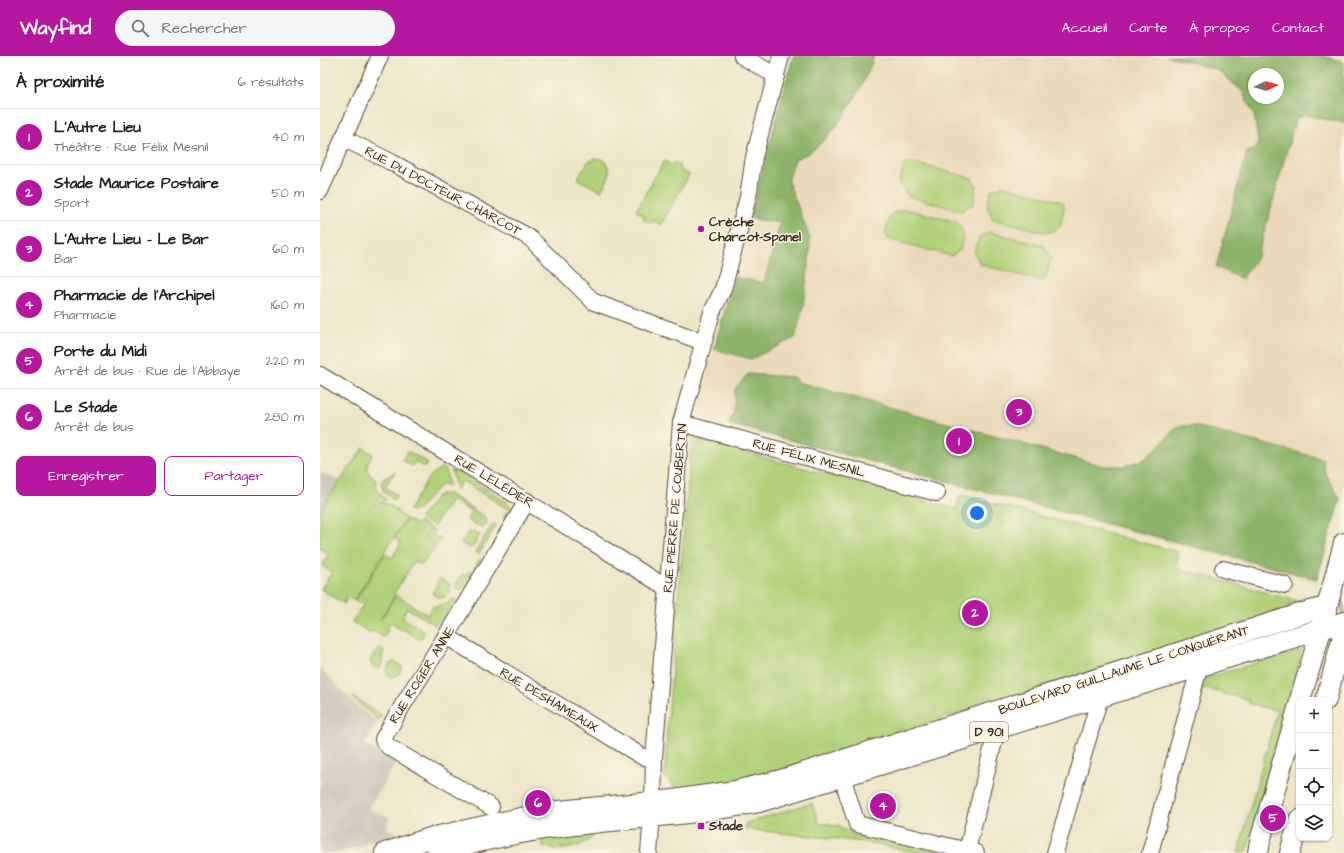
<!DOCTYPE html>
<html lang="fr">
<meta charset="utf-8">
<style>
:root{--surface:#fff;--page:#f6f6f6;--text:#222;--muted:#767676;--line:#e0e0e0;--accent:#b5179e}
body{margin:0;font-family:"Architects Daughter",sans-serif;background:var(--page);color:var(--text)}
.controls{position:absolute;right:12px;bottom:12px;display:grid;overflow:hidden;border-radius:8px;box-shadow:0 1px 3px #0004}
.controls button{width:36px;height:36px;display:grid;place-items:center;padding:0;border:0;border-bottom:1px solid var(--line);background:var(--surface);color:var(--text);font:20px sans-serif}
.compass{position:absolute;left:928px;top:12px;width:36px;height:36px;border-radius:50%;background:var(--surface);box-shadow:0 1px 3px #0004;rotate:86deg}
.you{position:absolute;left:657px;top:457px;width:14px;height:14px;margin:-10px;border:3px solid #fff;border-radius:50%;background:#1a73e8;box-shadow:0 0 0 6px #1a73e833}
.badge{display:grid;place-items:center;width:26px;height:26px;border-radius:50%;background:var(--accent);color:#fff;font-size:13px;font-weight:700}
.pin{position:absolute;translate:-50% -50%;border:2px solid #fff;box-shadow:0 1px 4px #0006}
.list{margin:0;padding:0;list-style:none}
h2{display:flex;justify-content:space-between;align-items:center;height:52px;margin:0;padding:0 16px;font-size:17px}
h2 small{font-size:13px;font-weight:400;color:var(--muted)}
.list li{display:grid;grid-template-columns:26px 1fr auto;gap:12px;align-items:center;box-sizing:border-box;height:56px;padding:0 16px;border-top:1px solid var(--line)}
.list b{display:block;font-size:15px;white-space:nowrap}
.list p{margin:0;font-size:13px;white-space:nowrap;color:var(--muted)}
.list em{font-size:13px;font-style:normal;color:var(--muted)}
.actions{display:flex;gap:8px;padding:12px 16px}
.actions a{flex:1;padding:9px 0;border:1px solid var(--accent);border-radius:8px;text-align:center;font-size:14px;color:var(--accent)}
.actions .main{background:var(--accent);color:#fff}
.icon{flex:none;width:22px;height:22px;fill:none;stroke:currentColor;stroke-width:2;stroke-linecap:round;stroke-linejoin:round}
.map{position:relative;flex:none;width:1024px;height:797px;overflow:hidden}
header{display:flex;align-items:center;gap:24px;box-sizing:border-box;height:56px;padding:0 20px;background:var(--accent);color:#fff}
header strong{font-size:19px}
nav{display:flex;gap:22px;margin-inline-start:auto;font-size:14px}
.search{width:280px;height:36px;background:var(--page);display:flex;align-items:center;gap:10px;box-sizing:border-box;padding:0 14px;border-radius:22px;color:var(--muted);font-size:15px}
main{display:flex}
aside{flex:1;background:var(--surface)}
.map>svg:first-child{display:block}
.built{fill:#ead9ba;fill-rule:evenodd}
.industrial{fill:#cac3b8}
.green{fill:#b0d179;stroke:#767e4c}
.forest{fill:#8cb369;stroke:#646e44;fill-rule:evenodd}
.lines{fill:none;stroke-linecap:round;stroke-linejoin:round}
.major-tunnel{stroke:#c9c0a5;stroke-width:20;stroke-dasharray:20 10;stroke-linecap:butt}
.minor-casing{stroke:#564637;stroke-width:18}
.major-casing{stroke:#564637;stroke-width:22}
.minor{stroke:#fff;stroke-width:16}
.major{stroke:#fff;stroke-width:20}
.poi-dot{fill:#b5179e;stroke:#fcf5e5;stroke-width:1.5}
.labels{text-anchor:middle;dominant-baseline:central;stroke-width:3;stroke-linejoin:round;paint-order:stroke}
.shield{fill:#fcf5e5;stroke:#75675a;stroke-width:1}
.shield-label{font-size:12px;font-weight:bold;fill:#3b2a1e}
.street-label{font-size:13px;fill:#3b2a1e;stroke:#fcf5e5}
.poi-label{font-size:13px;font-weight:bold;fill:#3b2a1e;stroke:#fcf5e5;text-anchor:start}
</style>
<header>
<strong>Wayfind</strong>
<div class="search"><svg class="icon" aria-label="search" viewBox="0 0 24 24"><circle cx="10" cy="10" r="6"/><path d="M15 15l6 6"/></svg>Rechercher</div>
<nav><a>Accueil</a><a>Carte</a><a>À propos</a><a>Contact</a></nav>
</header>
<main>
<aside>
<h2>À proximité<small>6 résultats</small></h2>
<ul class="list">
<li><span class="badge">1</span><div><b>L'Autre Lieu</b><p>Théâtre · Rue Félix Mesnil</p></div><em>40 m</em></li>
<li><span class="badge">2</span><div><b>Stade Maurice Postaire</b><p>Sport</p></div><em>50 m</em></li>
<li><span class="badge">3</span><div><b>L'Autre Lieu - Le Bar</b><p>Bar</p></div><em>60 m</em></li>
<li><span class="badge">4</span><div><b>Pharmacie de l'Archipel</b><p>Pharmacie</p></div><em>160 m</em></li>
<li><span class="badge">5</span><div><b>Porte du Midi</b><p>Arrêt de bus · Rue de l'Abbaye</p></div><em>220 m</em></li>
<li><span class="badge">6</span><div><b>Le Stade</b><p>Arrêt de bus</p></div><em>280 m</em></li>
</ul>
<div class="actions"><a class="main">Enregistrer</a><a>Partager</a></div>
</aside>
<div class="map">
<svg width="1024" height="797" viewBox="0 0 1024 797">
<rect width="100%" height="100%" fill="#fcf5e5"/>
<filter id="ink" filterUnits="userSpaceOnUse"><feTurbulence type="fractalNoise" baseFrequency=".025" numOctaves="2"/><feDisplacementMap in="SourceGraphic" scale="8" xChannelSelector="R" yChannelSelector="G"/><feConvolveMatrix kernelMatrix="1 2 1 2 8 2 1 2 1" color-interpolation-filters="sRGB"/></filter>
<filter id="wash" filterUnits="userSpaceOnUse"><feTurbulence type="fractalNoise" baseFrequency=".012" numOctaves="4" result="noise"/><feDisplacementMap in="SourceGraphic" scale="16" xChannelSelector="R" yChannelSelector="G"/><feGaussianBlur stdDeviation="0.9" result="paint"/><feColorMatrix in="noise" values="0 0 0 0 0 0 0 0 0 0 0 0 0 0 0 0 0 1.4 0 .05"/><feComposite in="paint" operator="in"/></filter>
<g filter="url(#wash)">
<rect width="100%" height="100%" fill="#ede6c7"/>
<path class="built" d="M473,0H1024V429L997,527L376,360ZM934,18H958V42H934Z"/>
<g class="industrial">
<polygon points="0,416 21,425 0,454"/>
<polygon points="0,612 41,654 58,666 44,689 77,705 48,753 69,761 67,773 76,776 74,781 71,780 49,786 20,797 0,797"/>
</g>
<g class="green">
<path d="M275,102L284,104C294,117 288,123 281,135L257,123L268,106Z"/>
<polygon points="344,105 352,109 354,106 361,111 360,114 369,119 341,169 332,164 331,167 323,163 325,160 316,155"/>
<polygon points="589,106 652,122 653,125 657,130 653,148 641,155 588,140 579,127 584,110"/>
<polygon points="681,129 743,146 744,152 740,171 727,177 673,163 667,151 671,134 679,132"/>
<polygon points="585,153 637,166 644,178 640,194 631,200 568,183 565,177 571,158"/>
<polygon points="670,176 723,189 731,202 725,223 723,224 718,224 659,208 658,203 654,198 659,181"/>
<polygon points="372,382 636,453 640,440 641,439 858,496 859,498 855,512 977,545 964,552 939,563 419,727 356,735 352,727 345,722 347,673"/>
<path d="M43,392L53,398C45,411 44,414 56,424L57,434L66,444V445L59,441L54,449L56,450L60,445L66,448H68L77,454L78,457L86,462L34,545L28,541L24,548L1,533L12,516L2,510L8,499L5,495L0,493V454Z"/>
<polygon points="87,396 89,396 107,406 107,410 104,411 95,406 92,410 82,404"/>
<polygon points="122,411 126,414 129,429 123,428 119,430 99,453 95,455 89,454 109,421"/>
<polygon points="131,414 135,416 136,414 187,446 192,453 191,456 187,462 183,461 188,453 142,425 137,433 136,432"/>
<polygon points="75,416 65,431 77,439 73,444 63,435 61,427 64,422"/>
<path d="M122,438H129L165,461C173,479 152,467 147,464L151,456L132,444L125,454H124L114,470L100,462L116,441Z"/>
<polygon points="87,463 96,469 99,465 115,475 114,476 110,474 106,481 108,482 111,477 121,483 102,509 94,505 74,538 75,539 60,564 76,539 108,559 113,550 117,552 119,549 128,547 133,542 137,545 122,568 117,566 115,569 87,552 82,561 105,576 100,584 83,573 82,574 70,567 67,572 68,574 64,581 53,575 51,577 32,566 46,544 44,543 40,548 35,545 65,498 72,502 81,487 74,482"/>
<polygon points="175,468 176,469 159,498 155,496 172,469"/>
<polygon points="153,474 160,479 153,491 150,492 141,487 148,476 151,477"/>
<polygon points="159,504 161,504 161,506 144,532 140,534 134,531 143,518 146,520 149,516 152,516"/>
<polygon points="120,522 130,528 129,531 131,535 123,542 120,542 112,537 118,528 117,526"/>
<path d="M59,591L64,595C61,601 64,607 59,613L52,610L50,604Z"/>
<polygon points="980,594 980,603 926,797 918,797 957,655 928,647 929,644 883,632 880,641 876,640 880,624"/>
<polygon points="74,605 83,611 78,619 72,621 68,619 66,615 70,607 72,608"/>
<polygon points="31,640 62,659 59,664 42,651"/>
<polygon points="492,747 499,767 504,768 510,767 511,770 520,769 522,774 530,772 532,779 546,780 627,797 597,797 545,786 425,773 426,767"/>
<path d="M271,775L272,782C256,793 242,796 223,790L221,781Z"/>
</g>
<g class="forest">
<path d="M473,0H554C545,29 518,75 494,93C488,98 482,100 475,103L468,125L490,182L489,206L483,251L475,282L431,303L394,293L414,221L444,227L460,167L430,162Z"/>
<path d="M847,0H1003L1024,6V67L986,59L976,62L937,202L922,223L896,211L927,96L936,93L938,86L934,59L923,36L898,14ZM934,18H958V42H934Z"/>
<polygon points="428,318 473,321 478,326 783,410 804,410 825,403 858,370 875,370 1003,403 1005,417 1020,443 997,523 409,368 414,355 415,333"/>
</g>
</g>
<g filter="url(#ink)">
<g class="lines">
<polyline class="major-tunnel" points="992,563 1024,550"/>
<defs>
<g id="minor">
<polyline points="422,0 456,20"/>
<polyline points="23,82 71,106 205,179 212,184 274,246 383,286"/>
<polyline points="0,135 60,0"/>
<polyline points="0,319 344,530 349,530"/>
<polyline points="361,367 617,437"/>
<polyline points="903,513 965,529"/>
<polyline points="126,580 323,701 334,702"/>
<polyline points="522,721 537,768 656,797"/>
<polyline points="171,751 69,691 64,686 63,683 81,652 126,580 207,445"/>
<polyline points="647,795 677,673"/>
<polyline points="329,797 333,746 334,702 361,367 392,256 403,233 428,141 434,101 461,0"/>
<polyline points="735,797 780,641"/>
<polyline points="830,797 878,616 877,611"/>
</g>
<g id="major">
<polyline points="980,644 999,581 1024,487"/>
<polyline points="1006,644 1024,576"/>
<polyline points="65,797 110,782 228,756 353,744 415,735 461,724 983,557 1007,551"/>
<path d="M117,797C165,783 213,773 263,768C323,761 380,758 439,746L1024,566"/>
<polyline points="938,797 940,785 979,649"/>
<polyline points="970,797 979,764"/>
</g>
</defs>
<use href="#minor" class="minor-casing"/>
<use href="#major" class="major-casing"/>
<use href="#minor" class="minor"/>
<use href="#major" class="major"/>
</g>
</g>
<g class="poi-dot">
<circle cx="381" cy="173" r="4"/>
<rect x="377" y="766" width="8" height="8" rx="2"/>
</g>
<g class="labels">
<rect class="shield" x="650" y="666" width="38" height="20" rx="3"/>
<g class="shield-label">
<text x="669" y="676">D 901</text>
</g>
<g class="street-label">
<text transform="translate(123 135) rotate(28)">RUE DU DOCTEUR CHARCOT</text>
<text transform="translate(489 402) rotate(15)">RUE FÉLIX MESNIL</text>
<text transform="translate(174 425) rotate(31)">RUE LELÉDIER</text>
<text transform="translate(355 452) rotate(-85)">RUE PIERRE DE COUBERTIN</text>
<text transform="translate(804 614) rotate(-18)">BOULEVARD GUILLAUME LE CONQUÉRANT</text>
<text transform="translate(102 619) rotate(-58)">RUE ROGER ANNE</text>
<text transform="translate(229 644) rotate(31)">RUE DESHAMEAUX</text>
</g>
<g class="poi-label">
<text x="389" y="166">Crèche<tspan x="389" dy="15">Charcot-Spanel</tspan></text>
<text x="389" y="770">Stade</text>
</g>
</g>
</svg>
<div class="controls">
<button>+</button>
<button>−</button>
<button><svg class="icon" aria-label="locate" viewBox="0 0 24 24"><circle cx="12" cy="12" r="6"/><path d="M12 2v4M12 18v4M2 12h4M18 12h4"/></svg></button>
<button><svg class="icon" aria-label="layers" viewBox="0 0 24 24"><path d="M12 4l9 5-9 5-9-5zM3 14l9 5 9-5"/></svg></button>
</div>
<svg class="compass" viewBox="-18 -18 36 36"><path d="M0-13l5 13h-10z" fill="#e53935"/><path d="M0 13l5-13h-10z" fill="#767676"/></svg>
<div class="you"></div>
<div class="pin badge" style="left:639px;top:385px">1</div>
<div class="pin badge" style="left:655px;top:557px">2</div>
<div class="pin badge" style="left:699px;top:356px">3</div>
<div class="pin badge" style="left:563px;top:750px">4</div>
<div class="pin badge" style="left:953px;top:762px">5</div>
<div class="pin badge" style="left:218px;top:747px">6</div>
</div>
</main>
